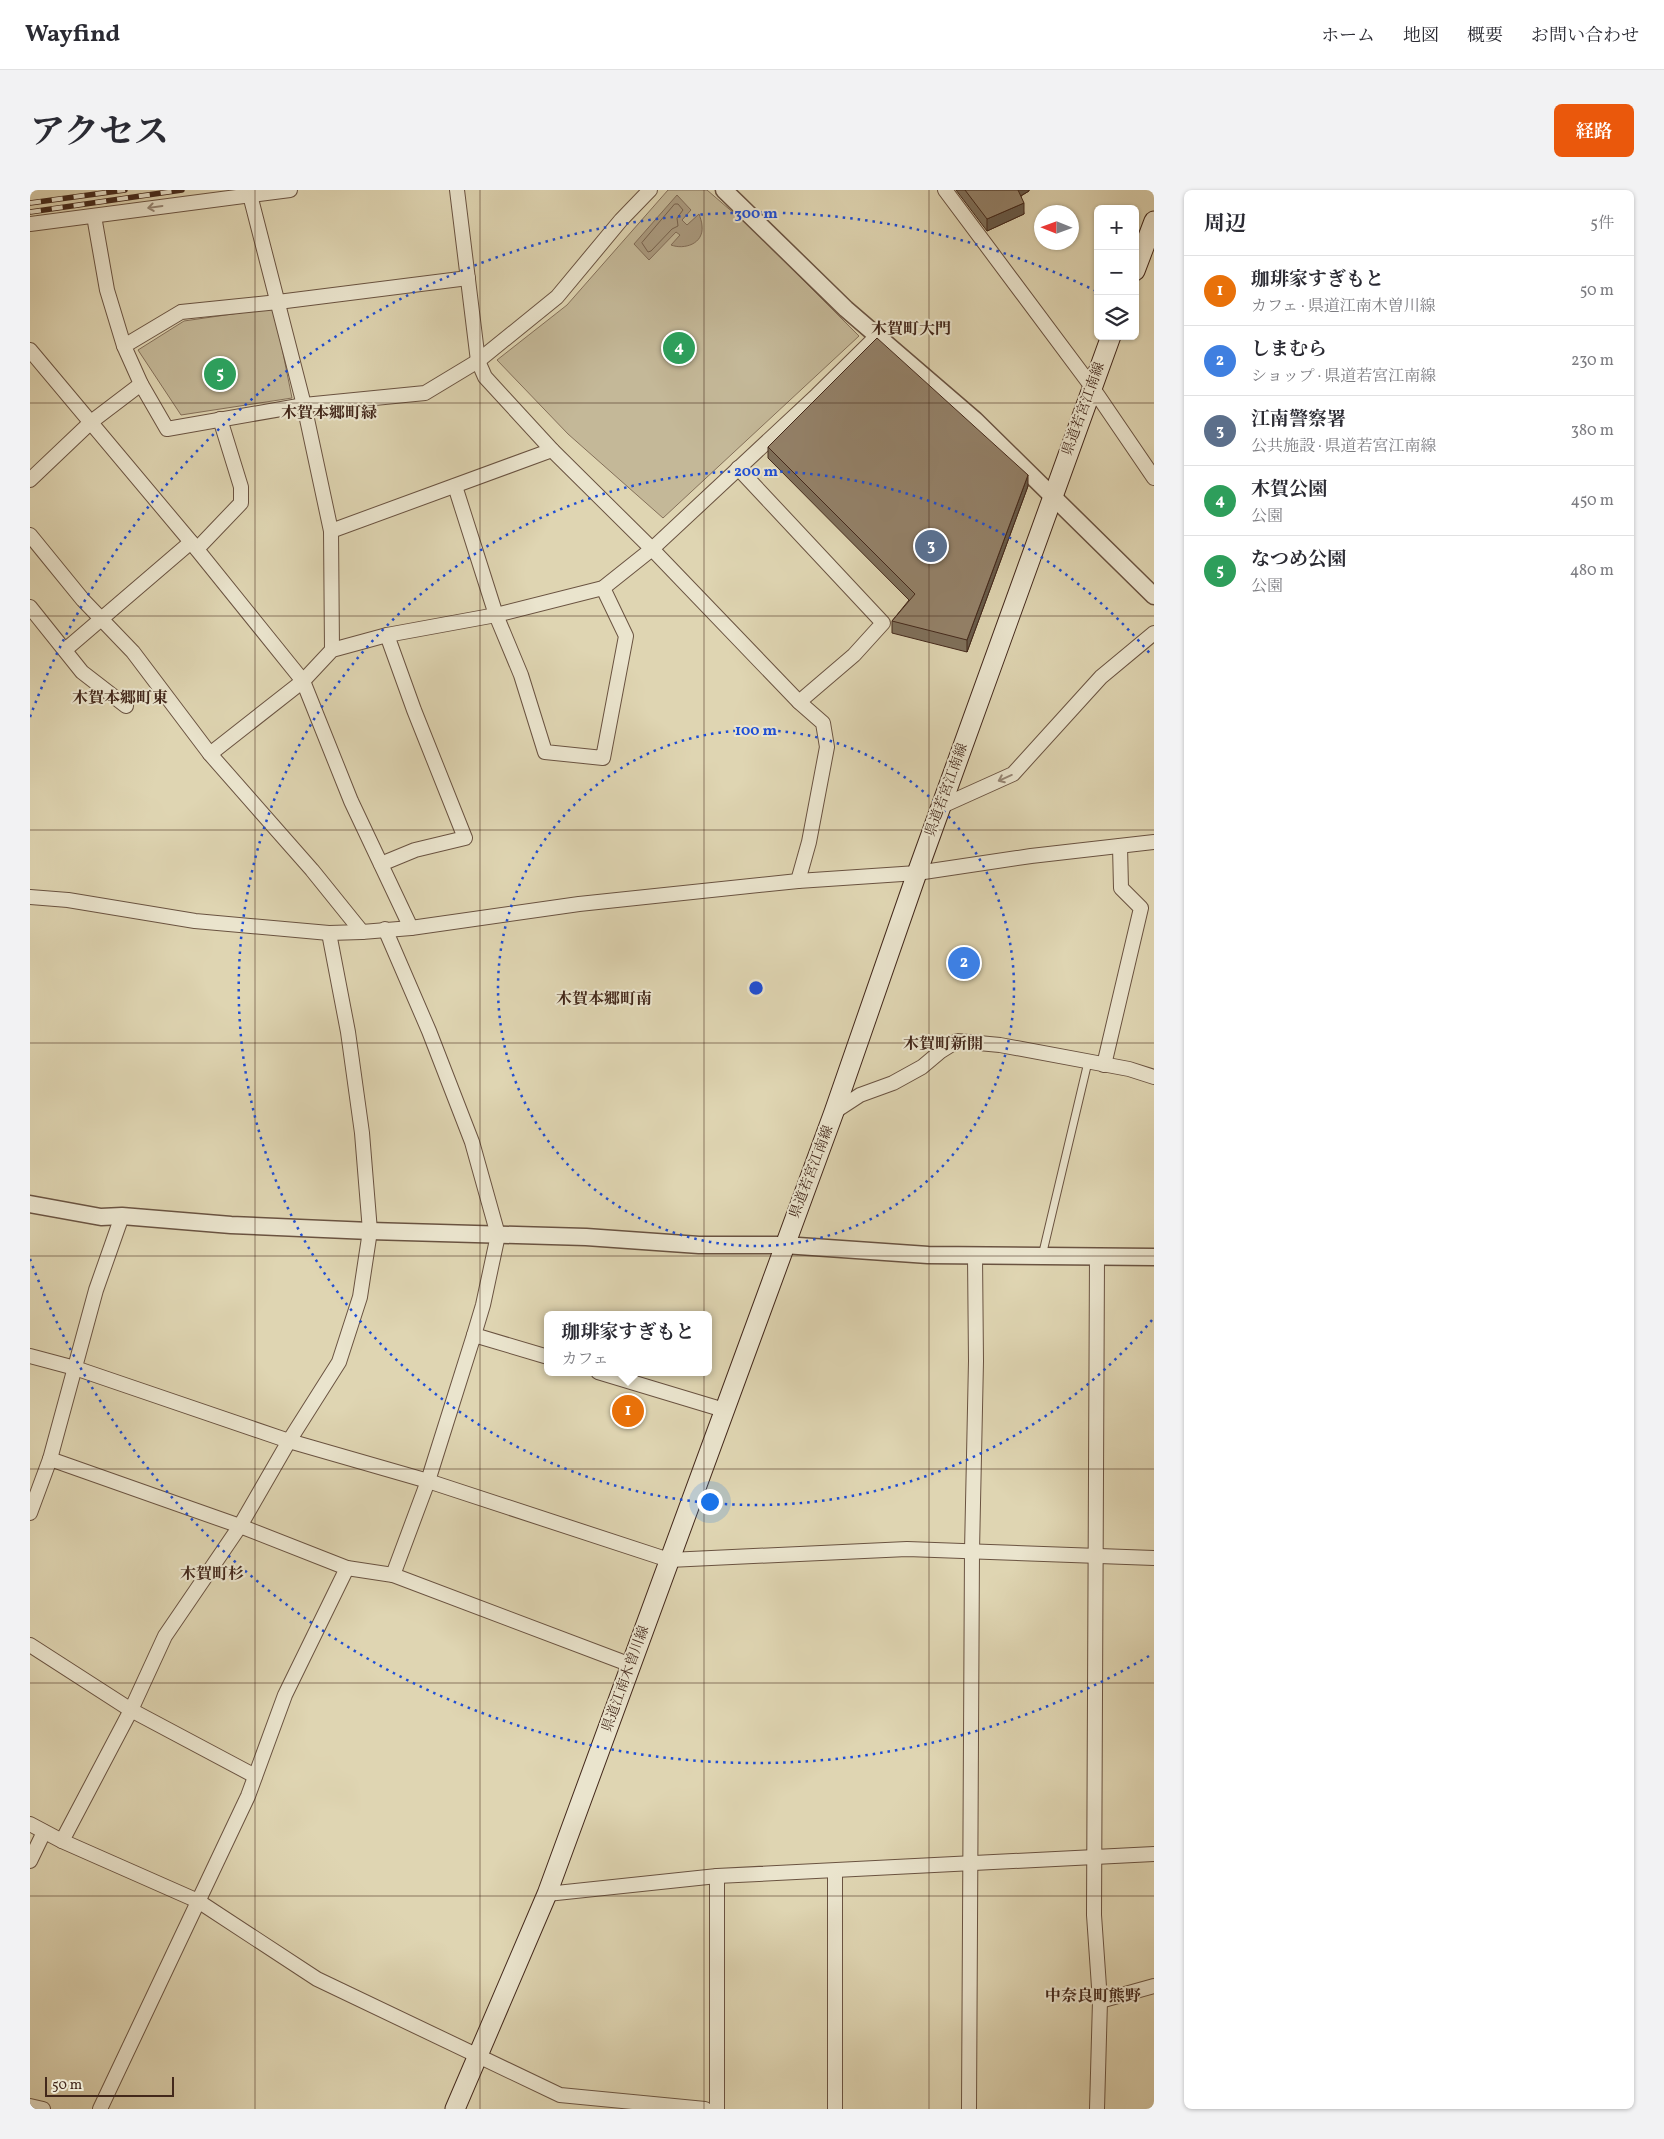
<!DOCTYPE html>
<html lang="ja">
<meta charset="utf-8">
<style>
:root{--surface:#fff;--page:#f2f2f3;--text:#2b2b33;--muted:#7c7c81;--line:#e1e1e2;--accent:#ea580c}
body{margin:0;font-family:Vollkorn,"Noto Serif JP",serif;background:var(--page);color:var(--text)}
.controls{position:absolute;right:15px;top:15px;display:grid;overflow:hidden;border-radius:8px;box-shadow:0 1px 4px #0004}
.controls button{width:45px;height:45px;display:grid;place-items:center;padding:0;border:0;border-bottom:1px solid var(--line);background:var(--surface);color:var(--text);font:25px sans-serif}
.compass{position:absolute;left:1004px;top:15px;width:45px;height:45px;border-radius:50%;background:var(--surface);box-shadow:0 1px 4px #0004;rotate:271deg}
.scale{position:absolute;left:15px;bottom:12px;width:129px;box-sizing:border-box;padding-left:5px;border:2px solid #43281b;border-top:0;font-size:14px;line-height:18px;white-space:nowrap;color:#43281b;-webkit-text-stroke:4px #eae4cd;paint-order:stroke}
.you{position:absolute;left:679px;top:1311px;width:18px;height:18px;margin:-12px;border:4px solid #fff;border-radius:50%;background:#1a73e8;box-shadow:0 0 0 8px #1a73e833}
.badge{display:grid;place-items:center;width:32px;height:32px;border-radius:50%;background:var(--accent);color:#fff;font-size:16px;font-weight:700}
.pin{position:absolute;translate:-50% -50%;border:2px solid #fff;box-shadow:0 1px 5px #0006}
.popup{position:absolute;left:514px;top:1121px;width:168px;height:65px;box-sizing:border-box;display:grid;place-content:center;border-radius:8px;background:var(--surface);filter:drop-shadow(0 1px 4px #0005);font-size:16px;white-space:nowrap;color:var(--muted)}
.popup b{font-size:19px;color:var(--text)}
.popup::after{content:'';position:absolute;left:50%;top:100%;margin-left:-10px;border:10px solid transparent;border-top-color:var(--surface)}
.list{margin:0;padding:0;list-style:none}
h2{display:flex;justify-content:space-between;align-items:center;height:65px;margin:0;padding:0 20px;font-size:21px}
h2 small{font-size:16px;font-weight:400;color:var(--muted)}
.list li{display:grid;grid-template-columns:32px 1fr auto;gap:15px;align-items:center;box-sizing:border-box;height:70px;padding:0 20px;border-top:1px solid var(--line)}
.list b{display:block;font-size:19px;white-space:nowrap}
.list p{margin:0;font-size:16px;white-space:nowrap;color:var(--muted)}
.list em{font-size:16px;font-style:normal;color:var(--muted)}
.icon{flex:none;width:28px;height:28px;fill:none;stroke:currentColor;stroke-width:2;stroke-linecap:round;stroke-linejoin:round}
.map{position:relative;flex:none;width:1124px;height:1919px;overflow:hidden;border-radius:8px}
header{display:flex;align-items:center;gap:30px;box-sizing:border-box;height:70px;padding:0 25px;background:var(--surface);border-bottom:1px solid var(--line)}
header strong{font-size:24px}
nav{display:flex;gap:28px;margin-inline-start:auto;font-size:18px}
.intro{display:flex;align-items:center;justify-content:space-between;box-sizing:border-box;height:120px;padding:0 30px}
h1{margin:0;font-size:35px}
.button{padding:12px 22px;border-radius:8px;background:var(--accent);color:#fff;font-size:18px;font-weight:700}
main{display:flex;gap:30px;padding:0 30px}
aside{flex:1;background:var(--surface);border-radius:8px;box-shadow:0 1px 4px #0004}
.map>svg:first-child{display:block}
.green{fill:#c4b898;stroke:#84705a}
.water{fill:#aa9a7f;stroke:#816c57}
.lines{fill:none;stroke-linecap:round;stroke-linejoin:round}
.shore{stroke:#76614d;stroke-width:1}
.service-casing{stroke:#6a5341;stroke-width:9}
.minor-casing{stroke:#6a5341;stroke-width:16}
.tertiary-casing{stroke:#6a5341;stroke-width:19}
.secondary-casing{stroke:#43281b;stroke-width:21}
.service{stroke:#eae4cd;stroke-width:7}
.minor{stroke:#eae4cd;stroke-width:14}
.tertiary{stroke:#eae4cd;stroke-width:16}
.secondary{stroke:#eae4cd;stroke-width:19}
.rail-casing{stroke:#43281b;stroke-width:5.5}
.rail{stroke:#eae4cd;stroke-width:4;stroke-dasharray:11;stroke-linecap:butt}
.wall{fill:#7f705b;stroke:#43281b}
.shaded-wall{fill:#685b4a;stroke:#43281b}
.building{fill:#94826a;stroke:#43281b}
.oneway{stroke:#968674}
.grid{fill:none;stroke:#43281b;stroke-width:1;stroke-opacity:0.55}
.ring{fill:none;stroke:#1d4ed8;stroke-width:2.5;stroke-dasharray:2.5 5}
.labels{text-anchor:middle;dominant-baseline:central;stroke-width:4;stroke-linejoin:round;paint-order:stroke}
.street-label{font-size:14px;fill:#43281b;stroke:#eae4cd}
.quarter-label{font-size:16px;font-weight:bold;fill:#43281b;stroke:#eae4cd}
.centre{fill:#1d4ed8;stroke:#eae4cd;stroke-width:2.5}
.ring-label{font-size:15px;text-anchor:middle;font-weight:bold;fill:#1d4ed8;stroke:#eae4cd;stroke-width:4;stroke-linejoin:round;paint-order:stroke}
</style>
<header>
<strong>Wayfind</strong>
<nav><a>ホーム</a><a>地図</a><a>概要</a><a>お問い合わせ</a></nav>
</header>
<div class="intro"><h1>アクセス</h1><a class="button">経路</a></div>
<main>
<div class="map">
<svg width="1124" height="1919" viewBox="0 0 1124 1919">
<rect width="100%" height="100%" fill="#dfd5b2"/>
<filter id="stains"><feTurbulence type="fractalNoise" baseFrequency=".004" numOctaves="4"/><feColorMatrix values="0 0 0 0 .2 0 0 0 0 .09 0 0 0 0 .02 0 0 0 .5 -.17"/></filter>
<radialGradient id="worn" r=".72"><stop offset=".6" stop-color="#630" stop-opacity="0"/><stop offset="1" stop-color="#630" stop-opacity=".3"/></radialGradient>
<g class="green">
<polygon points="638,0 677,0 720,37 829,146 633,328 538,244 467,170 537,115"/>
<polygon points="244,118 262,208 151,225 108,160 154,131"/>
</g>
<path class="water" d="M647,5L661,20L652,30L657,35L669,24C670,27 672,32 672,36C674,54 654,60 641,55L650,45L646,42L619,70L604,54Z"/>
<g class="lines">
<polygon class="shore" points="645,14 648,14 653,20 647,28 648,36 642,39 621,61 618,62 612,53"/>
<defs>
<polyline id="service" points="1012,1066 1058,872"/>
<g id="minor">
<polyline points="427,0 448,171 455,187 522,260 622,359 769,512 824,465 853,433 708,278"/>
<polyline points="915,0 1062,197 1124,288"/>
<polyline points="220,5 274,215 301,341 302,460"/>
<polyline points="64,26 77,100 94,156"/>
<polyline points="0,34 260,0"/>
<polyline points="438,88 248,112 151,122 94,156 111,194 137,239 274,215 395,203 448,171 527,107 591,30 620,0"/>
<polyline points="0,160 161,352 273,491 321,611 381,738"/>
<polyline points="0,290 61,232 111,194"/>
<polyline points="425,296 466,425 491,485 515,562 573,568 596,446 573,398"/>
<polyline points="301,341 522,260"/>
<polyline points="0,345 53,410 103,462 180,564 282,680 332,742"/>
<polyline points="167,359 211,313 211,297 190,229"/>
<polyline points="0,417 52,482 96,516"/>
<polyline points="35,460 161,352"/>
<polyline points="180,564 273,491 302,460 357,445 466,425 573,398 622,359 787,205 848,145"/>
<polyline points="912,616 983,584 1071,487 1124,443"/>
<polyline points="351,674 385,660 435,648 384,520 357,445"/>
<polyline points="768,691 779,652 797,557 793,533 769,512"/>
<polyline points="0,707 38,710 165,731 299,743 332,742 381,738 549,714 768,691 887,683 1001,666 1124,652"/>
<polyline points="355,739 399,841 442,952 468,1045 453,1115 444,1145 398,1291 363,1385"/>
<polyline points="1074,875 1111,718 1091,698 1090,656"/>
<polyline points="804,922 830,905 863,893 892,877 911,861 927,851 970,855 1099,879 1124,887"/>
<polyline points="1067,1067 1064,1725 1070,1811 1067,1919"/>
<polyline points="444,1145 518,1167"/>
<polyline points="0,1166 45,1178 259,1251 398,1291 639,1370 877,1359 1124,1368"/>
<polyline points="568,1182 694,1220"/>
<polyline points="20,1269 210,1336 317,1378 363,1385 601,1475"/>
<polyline points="0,1323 20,1269 66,1100 92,1026"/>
<polyline points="0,1455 101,1520 225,1586"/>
<polyline points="0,1634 32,1651 168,1711 287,1789 530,1905 675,1919"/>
<polyline points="32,1651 101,1520 135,1446 210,1336 259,1251 309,1172 330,1107 340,1041 332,943 318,842 299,743"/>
<polyline points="0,1671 14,1642"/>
<polyline points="805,1681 805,1919"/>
<polyline points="517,1704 687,1686 1124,1664"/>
<polyline points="1070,1811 1124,1796"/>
<polyline points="0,1916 13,1919"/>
<polyline points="70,1919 218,1606 255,1505 317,1378"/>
<polyline points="687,1919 687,1686"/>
<polyline points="939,1919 942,1361 946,1171 945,1066"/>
</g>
<g id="tertiary">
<polyline points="694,0 816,119 945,230 1124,406"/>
<polyline points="0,1014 71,1027 92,1026 201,1035 340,1041 556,1047 669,1055 754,1055 898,1065 1124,1067"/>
</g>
<g id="secondary">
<polyline points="1105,81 1124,31"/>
<polyline points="425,1919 517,1704 804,922 887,683 1081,146"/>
</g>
</defs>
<use href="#service" class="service-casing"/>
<use href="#minor" class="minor-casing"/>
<use href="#tertiary" class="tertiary-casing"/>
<use href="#secondary" class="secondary-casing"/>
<use href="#service" class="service"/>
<use href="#minor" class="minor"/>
<use href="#tertiary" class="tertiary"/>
<use href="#secondary" class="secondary"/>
<defs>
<g id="rail">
<polyline points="0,13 95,0"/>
<polyline points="0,22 152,0"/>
</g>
</defs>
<use href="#rail" class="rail-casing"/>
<use href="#rail" class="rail"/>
</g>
<g class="wall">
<polygon points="926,0 999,0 999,1 991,6 994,24 957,41"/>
<polygon points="738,257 998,296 937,462 862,443 862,431 879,410 738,268"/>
</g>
<g class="shaded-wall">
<polygon points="987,0 999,0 999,1 987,8"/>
<polygon points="994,13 994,24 957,41 957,29"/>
<polygon points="998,285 998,296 937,462 937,450"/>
</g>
<g class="building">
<polygon points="935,0 988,0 994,13 957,29"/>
<polygon points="847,148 998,285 937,450 862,431 885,404 738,257"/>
</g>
<defs><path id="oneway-shaft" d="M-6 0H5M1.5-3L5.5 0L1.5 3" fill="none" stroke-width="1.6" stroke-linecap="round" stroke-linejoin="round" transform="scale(1.25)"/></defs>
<g class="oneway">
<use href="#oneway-shaft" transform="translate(125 17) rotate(172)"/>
<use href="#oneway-shaft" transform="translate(975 588) rotate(156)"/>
</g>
<path class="grid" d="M225,0V1919M450,0V1919M674,0V1919M899,0V1919M0,213H1124M0,426H1124M0,640H1124M0,853H1124M0,1066H1124M0,1279H1124M0,1493H1124M0,1706H1124"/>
<g class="ring">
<circle cx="726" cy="798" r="258"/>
<path d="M1122 1130A517 517 0 1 1 1122 466"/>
<path d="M1119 1466A775 775 0 0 1 0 1069M0 527A775 775 0 0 1 1066 101"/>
</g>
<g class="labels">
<g class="street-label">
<text transform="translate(1054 219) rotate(-70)">県道若宮江南線</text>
<text transform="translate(917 600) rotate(-70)">県道若宮江南線</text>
<text transform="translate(782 982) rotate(-69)">県道若宮江南線</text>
<text transform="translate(596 1489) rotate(-70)">県道江南木曽川線</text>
</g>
<g class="quarter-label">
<text x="881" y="140">木賀町大門</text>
<text x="299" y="224">木賀本郷町緑</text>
<text x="90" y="509">木賀本郷町東</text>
<text x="574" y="810">木賀本郷町南</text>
<text x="913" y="855">木賀町新開</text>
<text x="182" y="1385">木賀町杉</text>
<text x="1063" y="1807">中奈良町熊野</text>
</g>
</g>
<circle cx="726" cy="798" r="8" class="centre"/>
<g class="ring-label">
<text x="726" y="28">300 m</text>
<text x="726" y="286">200 m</text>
<text x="726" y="545">100 m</text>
</g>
<rect width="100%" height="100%" filter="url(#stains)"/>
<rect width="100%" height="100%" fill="url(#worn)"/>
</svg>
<div class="controls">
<button>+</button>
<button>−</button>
<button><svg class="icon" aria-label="layers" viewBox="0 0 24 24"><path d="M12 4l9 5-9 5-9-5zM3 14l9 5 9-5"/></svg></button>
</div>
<svg class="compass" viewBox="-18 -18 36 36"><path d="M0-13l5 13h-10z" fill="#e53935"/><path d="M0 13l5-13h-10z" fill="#7c7c81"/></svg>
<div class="scale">50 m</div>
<div class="you"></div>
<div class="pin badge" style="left:598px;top:1221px;background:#e8710a">1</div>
<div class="popup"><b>珈琲家すぎもと</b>カフェ</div>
<div class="pin badge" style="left:934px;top:773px;background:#3f7fe0">2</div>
<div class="pin badge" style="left:901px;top:356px;background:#5c6f8a">3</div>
<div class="pin badge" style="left:649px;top:158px;background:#2e9e5b">4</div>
<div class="pin badge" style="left:190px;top:184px;background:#2e9e5b">5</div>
</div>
<aside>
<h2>周辺<small>5件</small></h2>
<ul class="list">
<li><span class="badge" style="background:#e8710a">1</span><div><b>珈琲家すぎもと</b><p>カフェ · 県道江南木曽川線</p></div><em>50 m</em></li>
<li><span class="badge" style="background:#3f7fe0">2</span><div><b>しまむら</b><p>ショップ · 県道若宮江南線</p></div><em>230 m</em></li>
<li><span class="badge" style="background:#5c6f8a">3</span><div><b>江南警察署</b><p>公共施設 · 県道若宮江南線</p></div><em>380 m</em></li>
<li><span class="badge" style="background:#2e9e5b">4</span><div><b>木賀公園</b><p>公園</p></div><em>450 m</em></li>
<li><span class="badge" style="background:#2e9e5b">5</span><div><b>なつめ公園</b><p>公園</p></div><em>480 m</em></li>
</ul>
</aside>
</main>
